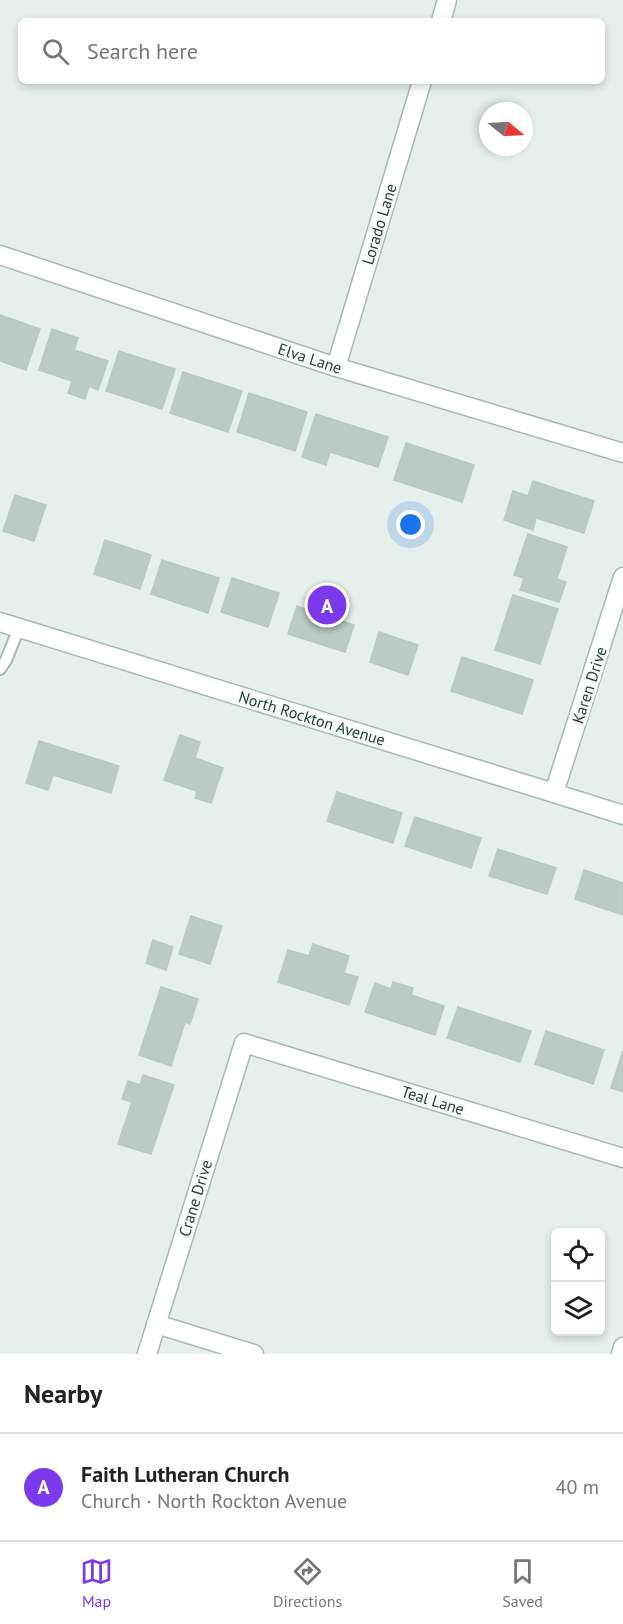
<!DOCTYPE html>
<meta charset="utf-8">
<style>
:root{--surface:#fff;--page:#f6f6f6;--text:#222;--muted:#767676;--line:#e0e0e0;--accent:#7c3aed}
body{margin:0;font-family:"PT Sans",sans-serif;background:var(--page);color:var(--text)}
.controls{position:absolute;right:18px;bottom:18px;display:grid;overflow:hidden;border-radius:9px;box-shadow:0 3px 9px #0003}
.controls button{width:54px;height:54px;display:grid;place-items:center;padding:0;border:0;border-bottom:2px solid var(--line);background:var(--surface);color:var(--text);font:30px sans-serif}
.compass{position:absolute;left:479px;top:102px;width:54px;height:54px;border-radius:50%;background:var(--surface);box-shadow:0 3px 9px #0003;rotate:108deg}
.you{position:absolute;left:411px;top:525px;width:21px;height:21px;margin:-15px;border:4px solid #fff;border-radius:50%;background:#1a73e8;box-shadow:0 0 0 9px #1a73e833}
.badge{display:grid;place-items:center;width:39px;height:39px;border-radius:50%;background:var(--accent);color:#fff;font-size:20px;font-weight:700}
.pin{position:absolute;translate:-50% -50%;border:3px solid #fff;box-shadow:0 2px 6px #0006}
.list{margin:0;padding:0;list-style:none}
h2{display:flex;justify-content:space-between;align-items:center;height:78px;margin:0;padding:0 24px;font-size:26px}
h2 small{font-size:20px;font-weight:400;color:var(--muted)}
.list li{display:grid;grid-template-columns:39px 1fr auto;gap:18px;align-items:center;box-sizing:border-box;height:108px;padding:0 24px;border-top:2px solid var(--line)}
.list b{display:block;font-size:22px;white-space:nowrap}
.list p{margin:0;font-size:20px;white-space:nowrap;color:var(--muted)}
.list em{font-size:20px;font-style:normal;color:var(--muted)}
.icon{flex:none;width:33px;height:33px;fill:none;stroke:currentColor;stroke-width:2;stroke-linecap:round;stroke-linejoin:round}
.map{position:relative;flex:none;width:623px;height:1354px;overflow:hidden}
.search{position:absolute;background:var(--surface);box-shadow:0 3px 9px #0003;left:18px;right:18px;top:18px;height:66px;display:flex;align-items:center;gap:15px;box-sizing:border-box;padding:0 21px;border-radius:9px;color:var(--muted);font-size:22px}
.sheet{height:186px;background:var(--surface)}
nav{display:flex;justify-content:space-around;align-items:center;box-sizing:border-box;height:84px;border-top:2px solid var(--line);background:var(--surface);font-size:16px;color:var(--muted)}
nav a{display:grid;justify-items:center;gap:3px}
nav .on{color:var(--accent)}
.map>svg:first-child{display:block}
.building{fill:#bbcac4;stroke:#b8c9c2;stroke-width:1.5}
.lines{fill:none;stroke-linecap:round;stroke-linejoin:round}
.lane-casing{stroke:#a8b8b2;stroke-width:14}
.street-casing{stroke:#a8b8b2;stroke-width:21}
.secondary-casing{stroke:#a4bbb3;stroke-width:21}
.lane{stroke:#fff;stroke-width:10}
.street{stroke:#fff;stroke-width:18}
.secondary{stroke:#fff;stroke-width:18}
.labels{text-anchor:middle;dominant-baseline:central;stroke-width:6;stroke-linejoin:round;paint-order:stroke}
.street-label{font-size:16px;fill:#24423a;stroke:#f7fbf9}
</style>
<div class="map">
<svg width="623" height="1354" viewBox="0 0 623 1354">
<rect width="100%" height="100%" fill="#e6efeb"/>
<g class="building">
<polygon points="0,315 40,329 26,370 0,361"/>
<polygon points="52,329 78,338 74,350 108,361 98,390 89,386 85,399 68,393 72,381 39,370"/>
<polygon points="119,351 175,369 162,409 106,391"/>
<polygon points="183,372 242,391 228,432 170,413"/>
<polygon points="249,393 307,412 295,451 237,432"/>
<polygon points="316,414 388,437 378,467 330,452 326,465 302,457"/>
<polygon points="406,443 474,465 462,502 394,480"/>
<polygon points="533,481 594,501 584,533 536,518 533,530 504,520 513,491 528,496"/>
<polygon points="15,495 46,505 34,541 3,531"/>
<polygon points="528,534 567,547 557,579 566,582 559,602 520,590 524,578 514,575"/>
<polygon points="105,540 151,555 140,589 94,574"/>
<polygon points="162,560 219,578 208,613 151,594"/>
<polygon points="232,578 279,593 268,627 221,612"/>
<polygon points="513,595 558,609 540,664 495,650"/>
<polygon points="297,606 354,625 345,652 288,634"/>
<polygon points="379,632 418,645 408,675 370,662"/>
<polygon points="462,657 533,680 522,714 451,691"/>
<polygon points="180,735 200,742 195,758 223,768 211,803 195,798 197,791 164,780"/>
<polygon points="39,741 119,766 111,793 53,775 48,790 26,783"/>
<polygon points="337,792 402,813 393,843 327,821"/>
<polygon points="415,817 481,838 471,868 405,846"/>
<polygon points="498,849 556,868 547,894 489,876"/>
<polygon points="584,870 623,883 623,915 575,899"/>
<polygon points="191,916 222,926 210,964 179,954"/>
<polygon points="153,940 173,947 166,970 146,963"/>
<polygon points="313,944 349,956 344,973 358,977 349,1005 278,982 288,950 309,956"/>
<polygon points="393,982 413,988 411,995 444,1006 435,1035 365,1012 375,983 391,989"/>
<polygon points="161,987 198,999 190,1024 185,1022 171,1066 139,1055"/>
<polygon points="458,1007 531,1031 520,1062 447,1038"/>
<polygon points="546,1031 604,1050 593,1084 535,1064"/>
<polygon points="623,1051 623,1092 611,1088"/>
<polygon points="143,1075 174,1085 151,1154 118,1144 132,1102 122,1099 128,1081 140,1085"/>
</g>
<g class="lines">
<defs>
<polyline id="lane" points="0,669 6,660 19,628"/>
<g id="street">
<polyline points="441,21 447,0"/>
<polyline points="0,255 336,367 623,453"/>
<polyline points="336,367 422,81"/>
<polyline points="554,793 623,577"/>
<polyline points="156,1324 254,1354"/>
<polyline points="147,1354 244,1043 623,1158"/>
<polyline points="621,1354 623,1347"/>
</g>
<polyline id="secondary" points="0,622 554,793 623,815"/>
</defs>
<use href="#lane" class="lane-casing"/>
<use href="#street" class="street-casing"/>
<use href="#secondary" class="secondary-casing"/>
<use href="#lane" class="lane"/>
<use href="#street" class="street"/>
<use href="#secondary" class="secondary"/>
</g>
<g class="labels">
<g class="street-label">
<text transform="translate(379 224) rotate(-73)">Lorado Lane</text>
<text transform="translate(310 358) rotate(18)">Elva Lane</text>
<text transform="translate(589 685) rotate(-72)">Karen Drive</text>
<text transform="translate(312 718) rotate(17)">North Rockton Avenue</text>
<text transform="translate(433 1100) rotate(17)">Teal Lane</text>
<text transform="translate(195 1198) rotate(-73)">Crane Drive</text>
</g>
</g>
</svg>
<div class="controls">
<button><svg class="icon" aria-label="locate" viewBox="0 0 24 24"><circle cx="12" cy="12" r="6"/><path d="M12 2v4M12 18v4M2 12h4M18 12h4"/></svg></button>
<button><svg class="icon" aria-label="layers" viewBox="0 0 24 24"><path d="M12 4l9 5-9 5-9-5zM3 14l9 5 9-5"/></svg></button>
</div>
<svg class="compass" viewBox="-18 -18 36 36"><path d="M0-13l5 13h-10z" fill="#e53935"/><path d="M0 13l5-13h-10z" fill="#767676"/></svg>
<div class="you"></div>
<div class="pin badge" style="left:327px;top:605px">A</div>
<div class="search"><svg class="icon" aria-label="search" viewBox="0 0 24 24"><circle cx="10" cy="10" r="6"/><path d="M15 15l6 6"/></svg>Search here</div>
</div>
<section class="sheet">
<h2>Nearby<small></small></h2>
<ul class="list">
<li><span class="badge">A</span><div><b>Faith Lutheran Church</b><p>Church · North Rockton Avenue</p></div><em>40 m</em></li>
</ul>
</section>
<nav>
<a class="on"><svg class="icon" aria-label="map" viewBox="0 0 24 24"><path d="M3 6l6-2 6 2 6-2v14l-6 2-6-2-6 2zM9 4v14M15 6v14"/></svg>Map</a>
<a><svg class="icon" aria-label="directions" viewBox="0 0 24 24"><path d="M12 3l9 9-9 9-9-9zM9 14v-3h6M13 9l2 2-2 2"/></svg>Directions</a>
<a><svg class="icon" aria-label="saved" viewBox="0 0 24 24"><path d="M7 4h10v16l-5-4-5 4z"/></svg>Saved</a>
</nav>
